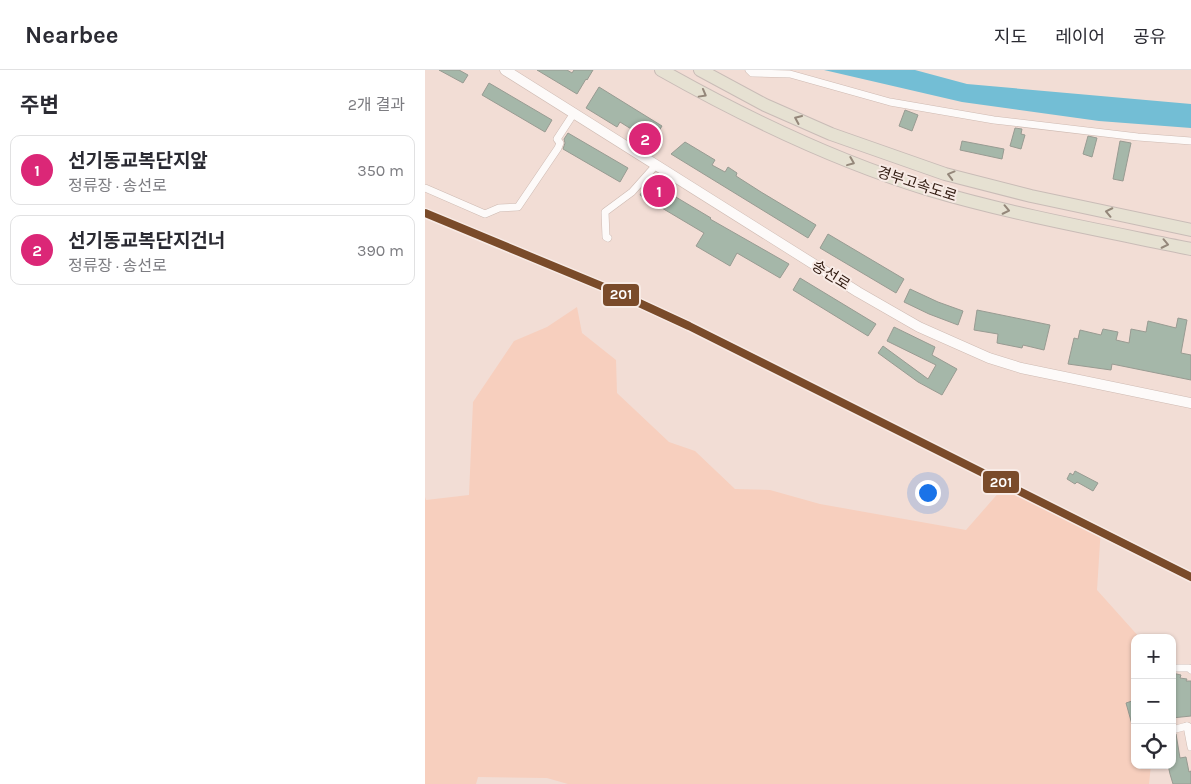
<!DOCTYPE html>
<html lang="ko">
<meta charset="utf-8">
<style>
:root{--surface:#fff;--page:#f7f7f7;--text:#2b2b33;--muted:#7c7c81;--line:#e1e1e2;--accent:#db2777}
body{margin:0;font-family:Karla,"Noto Sans KR",sans-serif;background:var(--page);color:var(--text)}
.controls{position:absolute;right:15px;bottom:15px;display:grid;overflow:hidden;border-radius:10px;box-shadow:0 1px 4px #0004}
.controls button{width:45px;height:45px;display:grid;place-items:center;padding:0;border:0;border-bottom:1px solid var(--line);background:var(--surface);color:var(--text);font:25px sans-serif}
.you{position:absolute;left:502px;top:422px;width:18px;height:18px;margin:-12px;border:4px solid #fff;border-radius:50%;background:#1a73e8;box-shadow:0 0 0 8px #1a73e833}
.badge{display:grid;place-items:center;width:32px;height:32px;border-radius:50%;background:var(--accent);color:#fff;font-size:16px;font-weight:700}
.pin{position:absolute;translate:-50% -50%;border:2px solid #fff;box-shadow:0 1px 5px #0006}
.list{margin:0;padding:0;list-style:none}
h2{display:flex;justify-content:space-between;align-items:center;height:65px;margin:0;padding:0 20px;font-size:21px}
h2 small{font-size:16px;font-weight:400;color:var(--muted)}
.list li{display:grid;grid-template-columns:32px 1fr auto;gap:15px;align-items:center;box-sizing:border-box;height:70px;margin:0 10px 10px;padding:0 10px;border:1px solid var(--line);border-radius:10px}
.list b{display:block;font-size:19px;white-space:nowrap}
.list p{margin:0;font-size:16px;white-space:nowrap;color:var(--muted)}
.list em{font-size:16px;font-style:normal;color:var(--muted)}
.icon{flex:none;width:28px;height:28px;fill:none;stroke:currentColor;stroke-width:2;stroke-linecap:round;stroke-linejoin:round}
.map{position:relative;flex:none;width:766px;height:714px;overflow:hidden}
header{display:flex;align-items:center;gap:30px;box-sizing:border-box;height:70px;padding:0 25px;background:var(--surface);border-bottom:1px solid var(--line)}
header strong{font-size:24px}
nav{display:flex;gap:28px;margin-inline-start:auto;font-size:18px}
main{display:flex}
aside{flex:1;background:var(--surface)}
.map>svg:first-child{display:block}
.green{fill:#f7cfbe}
.water{fill:#73bed5}
.building{fill:#a5b7a9;stroke:#989b92}
.lines{fill:none;stroke-linecap:round;stroke-linejoin:round}
.minor-casing{stroke:#cebab2;stroke-width:8}
.secondary-casing{stroke:#cebab2;stroke-width:11}
.motorway-casing{stroke:#c9bcb7;stroke-width:14}
.minor{stroke:#fdfaf9;stroke-width:7}
.secondary{stroke:#fdfaf9;stroke-width:10}
.motorway{stroke:#e6e1d2;stroke-width:12}
.rail-1-casing{stroke:#f8ebe6;stroke-width:11}
.rail-1{stroke:#7a4b2a;stroke-width:8}
.oneway{stroke:#94877a}
.labels{text-anchor:middle;dominant-baseline:central;stroke-width:4;stroke-linejoin:round;paint-order:stroke}
.street-label{font-size:15px;fill:#2f190f;stroke:#f8ebe6}
.line-badge{stroke:#f8ebe6;stroke-width:2}
.badge-label{font-size:14px;text-anchor:middle;font-weight:bold;fill:#fff}
</style>
<header>
<strong>Nearbee</strong>
<nav><a>지도</a><a>레이어</a><a>공유</a></nav>
</header>
<main>
<aside>
<h2>주변<small>2개 결과</small></h2>
<ul class="list">
<li><span class="badge">1</span><div><b>선기동교복단지앞</b><p>정류장 · 송선로</p></div><em>350 m</em></li>
<li><span class="badge">2</span><div><b>선기동교복단지건너</b><p>정류장 · 송선로</p></div><em>390 m</em></li>
</ul>
</aside>
<div class="map">
<svg width="766" height="714" viewBox="0 0 766 714">
<rect width="100%" height="100%" fill="#f2ddd5"/>
<polygon class="green" points="152,237 157,263 191,290 192,323 244,372 270,381 310,419 345,420 395,434 541,460 583,412 676,457 672,520 715,568 710,568 710,695 726,695 724,714 143,714 122,708 53,707 51,714 0,714 0,427 1,430 44,425 48,332 89,271 122,257"/>
<polygon class="water" points="399,0 490,0 542,14 766,34 766,58 674,51 537,32"/>
<g class="building">
<polygon points="14,0 34,0 43,5 38,13"/>
<polygon points="112,0 142,0 147,3 149,0 168,0 162,10 161,9 152,24"/>
<polygon points="64,13 127,50 120,62 57,25"/>
<polygon points="174,17 237,56 227,72 195,52 192,57 161,38"/>
<polygon points="480,40 493,45 487,61 474,56"/>
<polygon points="590,58 597,59 596,64 600,65 596,79 585,76"/>
<polygon points="143,63 203,98 195,112 138,79 140,73 139,69"/>
<polygon points="663,66 672,68 667,87 658,84"/>
<polygon points="537,71 579,79 577,89 535,80"/>
<polygon points="695,71 706,73 698,111 688,109"/>
<polygon points="260,72 290,90 287,95 300,102 303,97 312,103 311,106 336,122 391,155 383,168 246,84"/>
<polygon points="224,111 286,148 285,149 364,194 355,208 312,183 305,196 271,176 279,163 215,125"/>
<polygon points="403,164 479,209 471,223 395,178"/>
<polygon points="375,208 451,254 443,266 368,220"/>
<polygon points="485,219 513,232 538,241 533,255 504,244 479,232"/>
<polygon points="552,240 625,255 619,280 598,275 597,278 572,273 573,264 549,260"/>
<polygon points="753,248 762,250 756,283 766,285 766,310 687,294 686,300 643,294 649,268 653,269 655,260 676,265 678,259 693,262 691,270 704,273 706,259 721,262 723,251 751,258"/>
<polygon points="469,257 510,277 507,285 532,299 517,325 493,312 453,283 458,276 503,309 511,295 462,271"/>
<polygon points="650,401 673,413 668,421 652,412 650,414 642,409 645,403 648,405"/>
<polygon points="747,603 756,605 755,608 762,609 761,611 766,611 766,646 747,648"/>
<polygon points="710,630 710,658 708,658 701,633"/>
<polygon points="751,664 755,688 761,687 764,702 766,701 766,714 748,714 745,704 743,695 747,695 747,665"/>
</g>
<g class="lines">
<defs>
<g id="minor">
<polyline points="324,0 327,3 365,4 465,32 569,50 713,67 766,71"/>
<polyline points="0,118 60,144 74,138 93,137 133,78 135,73 132,69 149,43"/>
<polyline points="183,168 181,167 180,142 207,122 231,95"/>
<polyline points="747,598 764,598 766,600"/>
<polyline points="762,656 766,677"/>
<polyline points="747,660 762,656 766,658"/>
</g>
<polyline id="secondary" points="80,0 433,222 494,257 564,288 596,298 766,333"/>
<g id="motorway">
<path d="M236,0C321,48 410,91 505,120C590,145 679,161 766,179"/>
<polyline points="275,0 340,35 406,64 520,104 606,126 766,160"/>
</g>
</defs>
<use href="#minor" class="minor-casing"/>
<use href="#secondary" class="secondary-casing"/>
<use href="#motorway" class="motorway-casing"/>
<use href="#minor" class="minor"/>
<use href="#secondary" class="secondary"/>
<use href="#motorway" class="motorway"/>
<defs>
<polyline id="rail-1" points="0,143 186,220 264,256 766,507"/>
</defs>
<use href="#rail-1" class="rail-1-casing"/>
<use href="#rail-1" class="rail-1"/>
</g>
<defs><path id="oneway-chevron" d="M-2-3.5L2.5 0L-2 3.5" fill="none" stroke-width="1.6" stroke-linecap="round" stroke-linejoin="round" transform="scale(1.25)"/></defs>
<g class="oneway">
<use href="#oneway-chevron" transform="translate(278 24) rotate(29)"/>
<use href="#oneway-chevron" transform="translate(373 49) rotate(-156)"/>
<use href="#oneway-chevron" transform="translate(426 92) rotate(22)"/>
<use href="#oneway-chevron" transform="translate(526 105) rotate(-165)"/>
<use href="#oneway-chevron" transform="translate(581 140) rotate(12)"/>
<use href="#oneway-chevron" transform="translate(684 142) rotate(-168)"/>
<use href="#oneway-chevron" transform="translate(740 174) rotate(12)"/>
</g>
<g class="labels">
<g class="street-label">
<text transform="translate(492 114) rotate(18)">경부고속도로</text>
<text transform="translate(406 205) rotate(32)">송선로</text>
</g>
</g>
<g class="line-badge">
<rect x="177" y="213" width="38" height="24" rx="5" fill="#7a4b2a"/>
<rect x="557" y="400" width="38" height="24" rx="5" fill="#7a4b2a"/>
</g>
<g class="badge-label">
<text x="196" y="229">201</text>
<text x="576" y="417">201</text>
</g>
</svg>
<div class="controls">
<button>+</button>
<button>−</button>
<button><svg class="icon" aria-label="locate" viewBox="0 0 24 24"><circle cx="12" cy="12" r="6"/><path d="M12 2v4M12 18v4M2 12h4M18 12h4"/></svg></button>
</div>
<div class="you"></div>
<div class="pin badge" style="left:234px;top:121px">1</div>
<div class="pin badge" style="left:220px;top:69px">2</div>
</div>
</main>
